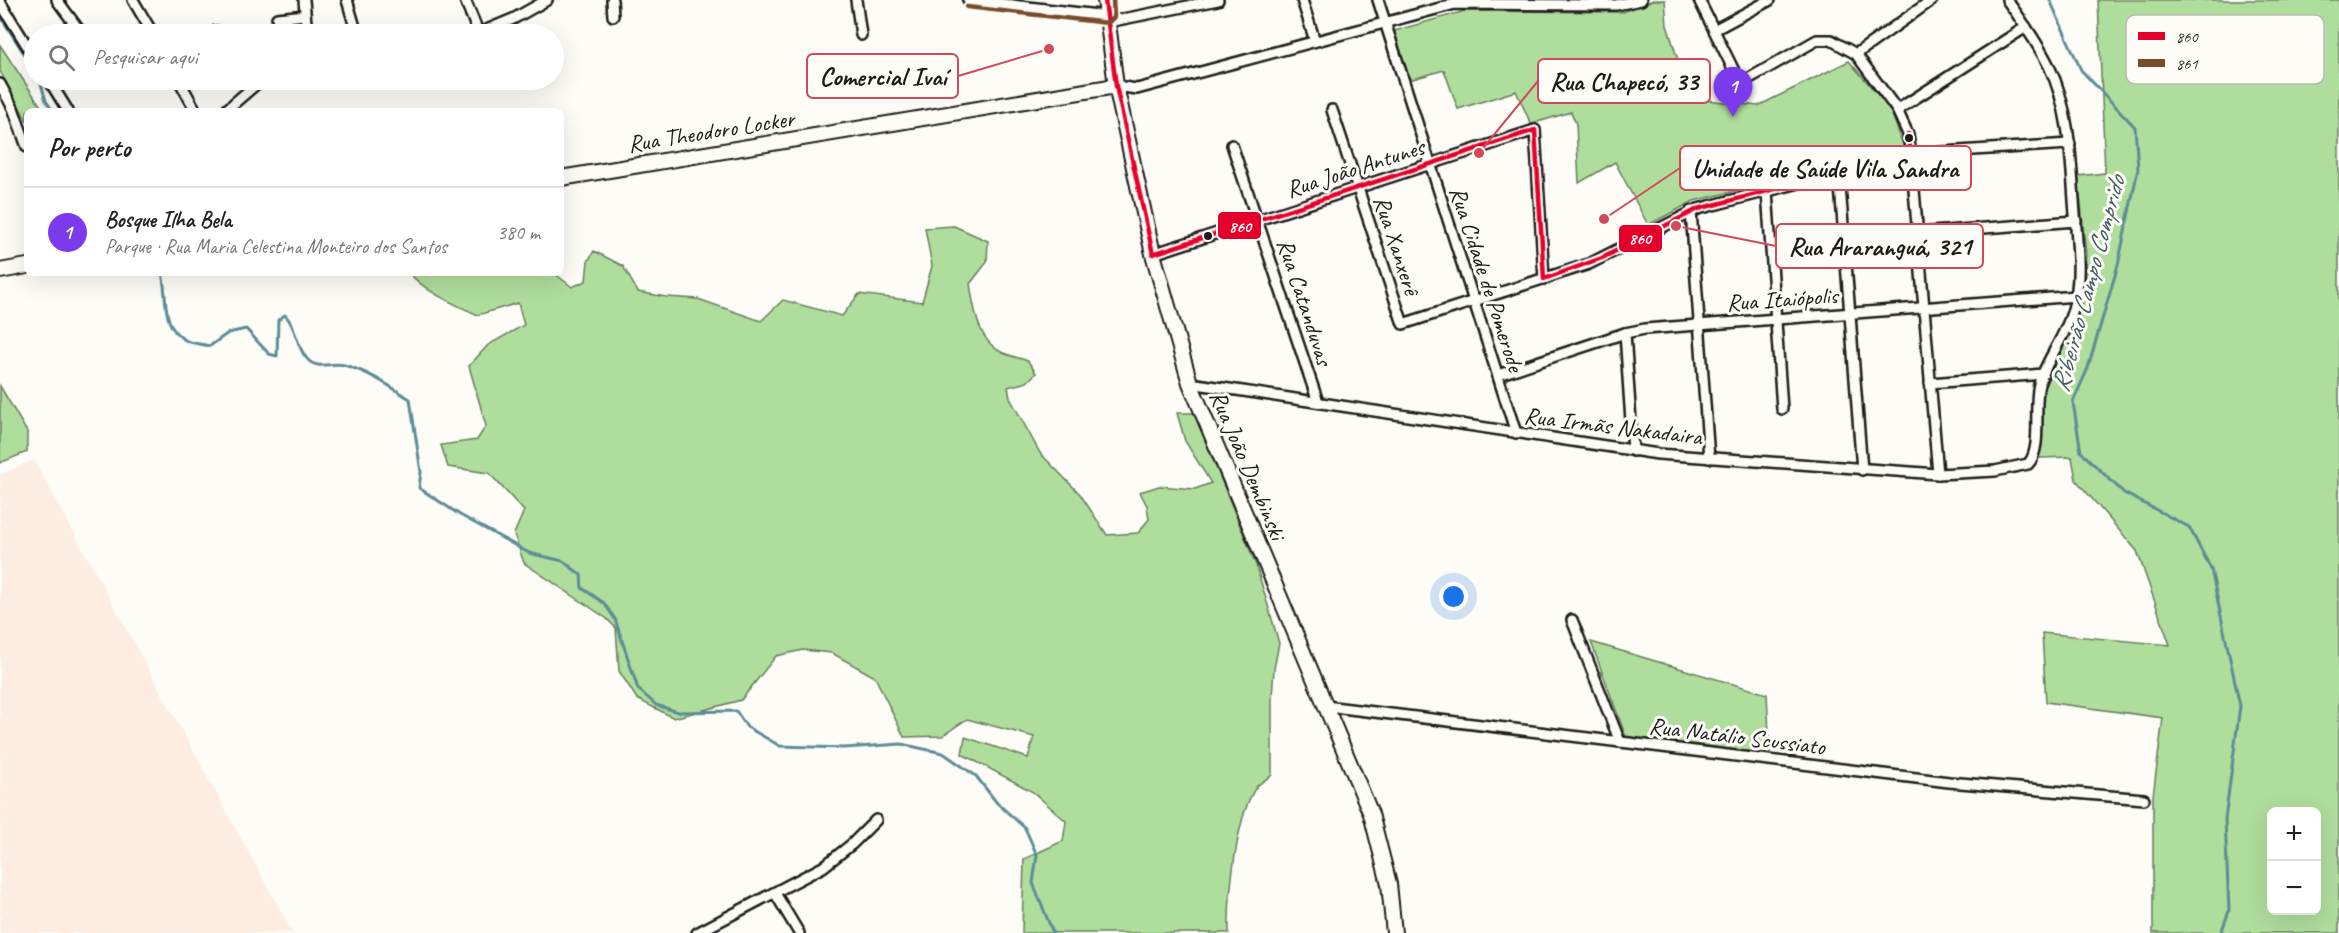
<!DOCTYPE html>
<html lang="pt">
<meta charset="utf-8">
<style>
:root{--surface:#fff;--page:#f2f2f2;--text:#222;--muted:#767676;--line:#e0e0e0;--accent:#7c3aed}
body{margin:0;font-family:Caveat,sans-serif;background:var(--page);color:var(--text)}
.controls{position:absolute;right:18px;bottom:18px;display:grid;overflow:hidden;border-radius:9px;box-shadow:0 6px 24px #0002}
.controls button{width:54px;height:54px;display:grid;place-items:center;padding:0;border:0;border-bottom:2px solid var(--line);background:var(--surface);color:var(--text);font:30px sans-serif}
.you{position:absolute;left:1454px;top:597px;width:21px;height:21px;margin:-15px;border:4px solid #fff;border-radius:50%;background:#1a73e8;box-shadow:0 0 0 9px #1a73e833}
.badge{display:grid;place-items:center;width:39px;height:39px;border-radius:50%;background:var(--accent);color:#fff;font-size:20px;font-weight:700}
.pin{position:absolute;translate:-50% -50px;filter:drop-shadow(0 2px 3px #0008)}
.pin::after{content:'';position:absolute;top:32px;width:21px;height:18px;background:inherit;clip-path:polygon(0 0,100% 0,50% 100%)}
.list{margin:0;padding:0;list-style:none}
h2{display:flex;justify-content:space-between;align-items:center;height:78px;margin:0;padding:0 24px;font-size:26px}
h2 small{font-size:20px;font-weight:400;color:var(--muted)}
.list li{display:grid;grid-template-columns:39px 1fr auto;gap:18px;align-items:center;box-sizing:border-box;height:90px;padding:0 24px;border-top:2px solid var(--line)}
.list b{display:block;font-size:22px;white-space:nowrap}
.list p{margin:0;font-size:20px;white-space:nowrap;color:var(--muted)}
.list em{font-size:20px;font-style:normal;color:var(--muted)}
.icon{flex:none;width:33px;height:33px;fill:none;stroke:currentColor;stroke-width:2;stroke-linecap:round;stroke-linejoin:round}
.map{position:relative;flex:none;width:2339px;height:933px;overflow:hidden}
.search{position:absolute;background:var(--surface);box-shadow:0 6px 24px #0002;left:24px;top:24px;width:540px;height:66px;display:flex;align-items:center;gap:15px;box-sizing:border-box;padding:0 21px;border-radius:33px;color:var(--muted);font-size:22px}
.panel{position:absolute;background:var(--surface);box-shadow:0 6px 24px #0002;left:24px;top:108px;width:540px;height:168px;border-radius:9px}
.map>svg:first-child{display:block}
.built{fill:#fdede1}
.green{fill:#afdd9c;stroke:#667c5c;stroke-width:1.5;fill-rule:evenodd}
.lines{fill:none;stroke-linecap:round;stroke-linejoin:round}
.stream{stroke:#5d8c96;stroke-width:3}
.street-casing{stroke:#1c1c1c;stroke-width:14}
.secondary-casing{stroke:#1c1c1c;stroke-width:18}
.street{stroke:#fdfcf7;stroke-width:9}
.secondary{stroke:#fdfcf7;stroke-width:14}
.bus-1-casing{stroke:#fdfcf7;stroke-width:9}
.bus-2-casing{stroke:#fdfcf7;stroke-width:9}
.bus-1{stroke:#e4002b;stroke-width:4.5}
.bus-2{stroke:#7a4b2a;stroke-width:4.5}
.bus-dot{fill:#1c1c1c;stroke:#fdfcf7;stroke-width:2}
.labels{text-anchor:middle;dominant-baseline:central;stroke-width:6;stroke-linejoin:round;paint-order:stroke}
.street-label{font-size:24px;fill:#1c1c1c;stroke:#fdfcf7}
.water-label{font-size:26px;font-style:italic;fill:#425d63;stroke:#fdfcf7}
.key{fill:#fdfcf7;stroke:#bab9b5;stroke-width:1.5}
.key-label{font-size:16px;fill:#1c1c1c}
.leader{fill:none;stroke:#d1495b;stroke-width:2}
.callout-dot{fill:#d1495b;stroke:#fdfcf7;stroke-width:2}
.callout{fill:#fdfcf7;stroke:#d1495b;stroke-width:2}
.callout-label{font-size:26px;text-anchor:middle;font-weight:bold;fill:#1c1c1c}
.line-badge{stroke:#fdfcf7;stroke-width:2}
.badge-label{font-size:16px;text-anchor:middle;font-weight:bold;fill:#fff}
</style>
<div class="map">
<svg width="2339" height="933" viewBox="0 0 2339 933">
<rect width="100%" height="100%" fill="#fdfcf7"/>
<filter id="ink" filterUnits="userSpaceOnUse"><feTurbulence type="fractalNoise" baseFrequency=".0167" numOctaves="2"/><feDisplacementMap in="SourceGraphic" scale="12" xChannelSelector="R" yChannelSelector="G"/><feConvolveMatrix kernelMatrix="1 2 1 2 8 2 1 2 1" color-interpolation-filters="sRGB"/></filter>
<g filter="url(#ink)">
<polygon class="built" points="34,460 172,712 293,933 0,933 0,475"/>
<g class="green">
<polygon points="1653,0 1665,0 1667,25 1690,98 1758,106 1849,61 1890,109 1905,150 1694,201 1648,225 1615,162 1579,183 1576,124 1571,112 1531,124 1516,91 1458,109 1444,70 1406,81 1394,31 1465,11 1623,12"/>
<path d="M2098,0H2339V933H2153V796L2163,718L2046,702L2042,633L2170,645L2137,551L2076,480L2072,457L2039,458L2044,388L2077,318L2083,297L2086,254L2078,176L2105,173ZM2272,812H2316V910H2272Z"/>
<polygon points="0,45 44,111 27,111 27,121 0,71"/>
<path d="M954,226L988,241L987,262L970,284C974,307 977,340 1001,352C1009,356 1020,358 1028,361L1036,373L1027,382L1008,387L1010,398L1040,453L1080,494L1107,535L1138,533L1149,519L1147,506L1140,492L1159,486L1195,489L1211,483L1185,441L1177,413H1194L1256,565L1279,643L1274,669L1272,697V775C1268,778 1261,782 1257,786C1236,813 1228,899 1229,933H1022L1024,859L1063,841L1066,821L1033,792L962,754L965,737L1028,758L1034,737L967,719L942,736L904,737L875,677L832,653L803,650L776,656L741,700L674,718L637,699L619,671L616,628L606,618L524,563L514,534L524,511L489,473L448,467L441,445L477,440L486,426L469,366L488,345L524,325L518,303L478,315C454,304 427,293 409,273H554L572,287L586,281L588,261L594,251L623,266L638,292L666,297L698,299L761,321L783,300L842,316L859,294L922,302L932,266L925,228Z"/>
<polygon points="0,386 27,432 27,452 0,463"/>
<polygon points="1591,642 1767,694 1770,754 1626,737"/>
</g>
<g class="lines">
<g class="stream">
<polyline points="2050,0 2081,70 2135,127 2138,169 2118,265 2088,368 2073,402 2081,452 2124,493 2189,527 2211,569 2240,706 2225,819 2229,911 2221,933"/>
<polyline points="0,16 34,69"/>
<polyline points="40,80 46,101 53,111"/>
<path d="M162,273C168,297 160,328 187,341C193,344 203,344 210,346L228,333L246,329L269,354L277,356L278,320L285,315C297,327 296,348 308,360C318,370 331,362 344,365C369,372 388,385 410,399L421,472L419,488L460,515L529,553L563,561L581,575L582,588L604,603L615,619L638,689L656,705L678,712L736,711L747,727L780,746L844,748L901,744L943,753L976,776L997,803L1025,828L1037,855L1033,883L1053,933"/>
</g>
<defs>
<g id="street">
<polyline points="57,0 82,34"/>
<polyline points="133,0 153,34"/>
<polyline points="304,0 307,34"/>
<polyline points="347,0 357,34"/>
<polyline points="465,0 479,34"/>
<polyline points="612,0 613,16"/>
<polyline points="856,0 861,35"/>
<polyline points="968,0 1107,16"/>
<polyline points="1302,0 1315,41"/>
<polyline points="1378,0 1516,433"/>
<polyline points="1699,0 1744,91"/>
<polyline points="0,2 34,57"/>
<polyline points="277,18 305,15"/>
<polyline points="1108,22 1218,0"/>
<polyline points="1714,30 1770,0"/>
<polyline points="216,31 219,34"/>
<polyline points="477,34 513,19 547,0"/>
<polyline points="1856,54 1932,0"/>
<polyline points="49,80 68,111"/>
<polyline points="179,80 196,111"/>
<polyline points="1741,83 1817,40 1831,40 1856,54 1897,110 1908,134 1911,154 1938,474"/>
<polyline points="0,84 13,108 27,147"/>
<polyline points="1116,86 1137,89 1455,4 1616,5 1641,0"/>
<polyline points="1332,110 1403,324 1589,264 1698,209 1911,154 2070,144"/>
<polyline points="1897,110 2026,27"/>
<polyline points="225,111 261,80"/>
<polyline points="1232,145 1318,402"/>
<polyline points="1839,173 1862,470"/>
<polyline points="1767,191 1782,409"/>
<polyline points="1691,211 1709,458"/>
<polyline points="1918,233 2076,221"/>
<polyline points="1153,254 1535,130 1544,279"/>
<polyline points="1625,333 1633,451"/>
<polyline points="1498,375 1625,333 1645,329 2077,296"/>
<path d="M1190,383L1658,454L1938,474L1995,471L2028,464C2043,449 2033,406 2039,384C2047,358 2066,336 2073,309C2082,279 2077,245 2075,214C2071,164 2071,112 2049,66C2037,42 2022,21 2007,0"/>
<polyline points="1930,383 2043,374"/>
<polyline points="1572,620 1620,742"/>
<polyline points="1325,706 1949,782 2144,799"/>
<polyline points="775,893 799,933"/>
<polyline points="697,933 823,867 852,844 876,820"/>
</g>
<g id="secondary">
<polyline points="1105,0 1116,86 1153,254 1190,383 1371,814 1389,884 1394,933"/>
<polyline points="561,178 1116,86"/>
<polyline points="0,271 27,266"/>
</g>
</defs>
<use href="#street" class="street-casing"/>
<use href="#secondary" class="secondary-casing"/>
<use href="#street" class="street"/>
<use href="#secondary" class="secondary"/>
<defs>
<polyline id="bus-1" points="1105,0 1116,86 1153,254 1535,130 1544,279 1602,258 1698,209 1911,154 1908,134"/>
<polyline id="bus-2" points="967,7 1108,23 1114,17 1113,0"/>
</defs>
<use href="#bus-1" class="bus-1-casing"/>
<use href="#bus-2" class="bus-2-casing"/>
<use href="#bus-1" class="bus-1"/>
<use href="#bus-2" class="bus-2"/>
</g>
</g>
<g class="bus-dot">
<circle cx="1909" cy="138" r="5"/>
<circle cx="1208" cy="236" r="5"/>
</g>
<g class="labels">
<g class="street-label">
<text transform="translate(711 131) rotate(-9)">Rua Theodoro Locker</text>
<text transform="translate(1355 168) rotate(-18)">Rua João Antunes</text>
<text transform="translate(1397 245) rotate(72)">Rua Xanxerê</text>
<text transform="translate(1487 279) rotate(72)">Rua Cidade de Pomerode</text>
<text transform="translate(1782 299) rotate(-4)">Rua Itaiópolis</text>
<text transform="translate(1305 302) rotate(72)">Rua Catanduvas</text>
<text transform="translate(1613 426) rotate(7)">Rua Irmãs Nakadaira</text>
<text transform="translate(1248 465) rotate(67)">Rua João Dembinski</text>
<text transform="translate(1737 736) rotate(7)">Rua Natálio Scussiato</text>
</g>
<g class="water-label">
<text transform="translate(2088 284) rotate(-75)">Ribeirão Campo Comprido</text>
</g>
</g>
<rect x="2126" y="15" width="198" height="69" rx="9" class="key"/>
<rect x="2138" y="32" width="27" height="8" fill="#e4002b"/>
<rect x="2138" y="59" width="27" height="8" fill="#7a4b2a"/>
<g class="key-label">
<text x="2176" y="42">860</text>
<text x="2176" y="69">861</text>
</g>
<path class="leader" d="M1049 49L958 76M1479 153L1538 81M1604 219L1680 168M1676 226L1776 246"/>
<g class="callout-dot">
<circle cx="1049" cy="49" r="6"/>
<circle cx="1479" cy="153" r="6"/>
<circle cx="1604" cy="219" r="6"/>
<circle cx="1676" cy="226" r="6"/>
</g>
<g class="callout">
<rect x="807" y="54" width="151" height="44" rx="6"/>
<rect x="1538" y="59" width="172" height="44" rx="6"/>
<rect x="1680" y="146" width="291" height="44" rx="6"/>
<rect x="1776" y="224" width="207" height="44" rx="6"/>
</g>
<g class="callout-label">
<text x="883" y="85">Comercial Ivaí</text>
<text x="1624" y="90">Rua Chapecó, 33</text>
<text x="1825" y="177">Unidade de Saúde Vila Sandra</text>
<text x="1880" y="255">Rua Araranguá, 321</text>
</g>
<g class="line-badge">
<rect x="1217" y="211" width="45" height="29" rx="6" fill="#e4002b"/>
<rect x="1618" y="224" width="45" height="29" rx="6" fill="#e4002b"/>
</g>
<g class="badge-label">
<text x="1240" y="232">860</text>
<text x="1640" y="244">860</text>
</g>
</svg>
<div class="controls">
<button>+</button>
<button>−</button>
</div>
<div class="you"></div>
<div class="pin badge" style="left:1733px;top:117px">1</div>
<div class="search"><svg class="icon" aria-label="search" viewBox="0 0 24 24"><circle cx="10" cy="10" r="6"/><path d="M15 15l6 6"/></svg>Pesquisar aqui</div>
<section class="panel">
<h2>Por perto<small></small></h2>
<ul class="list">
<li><span class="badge">1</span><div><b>Bosque Ilha Bela</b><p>Parque · Rua Maria Celestina Monteiro dos Santos</p></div><em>380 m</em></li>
</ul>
</section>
</div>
